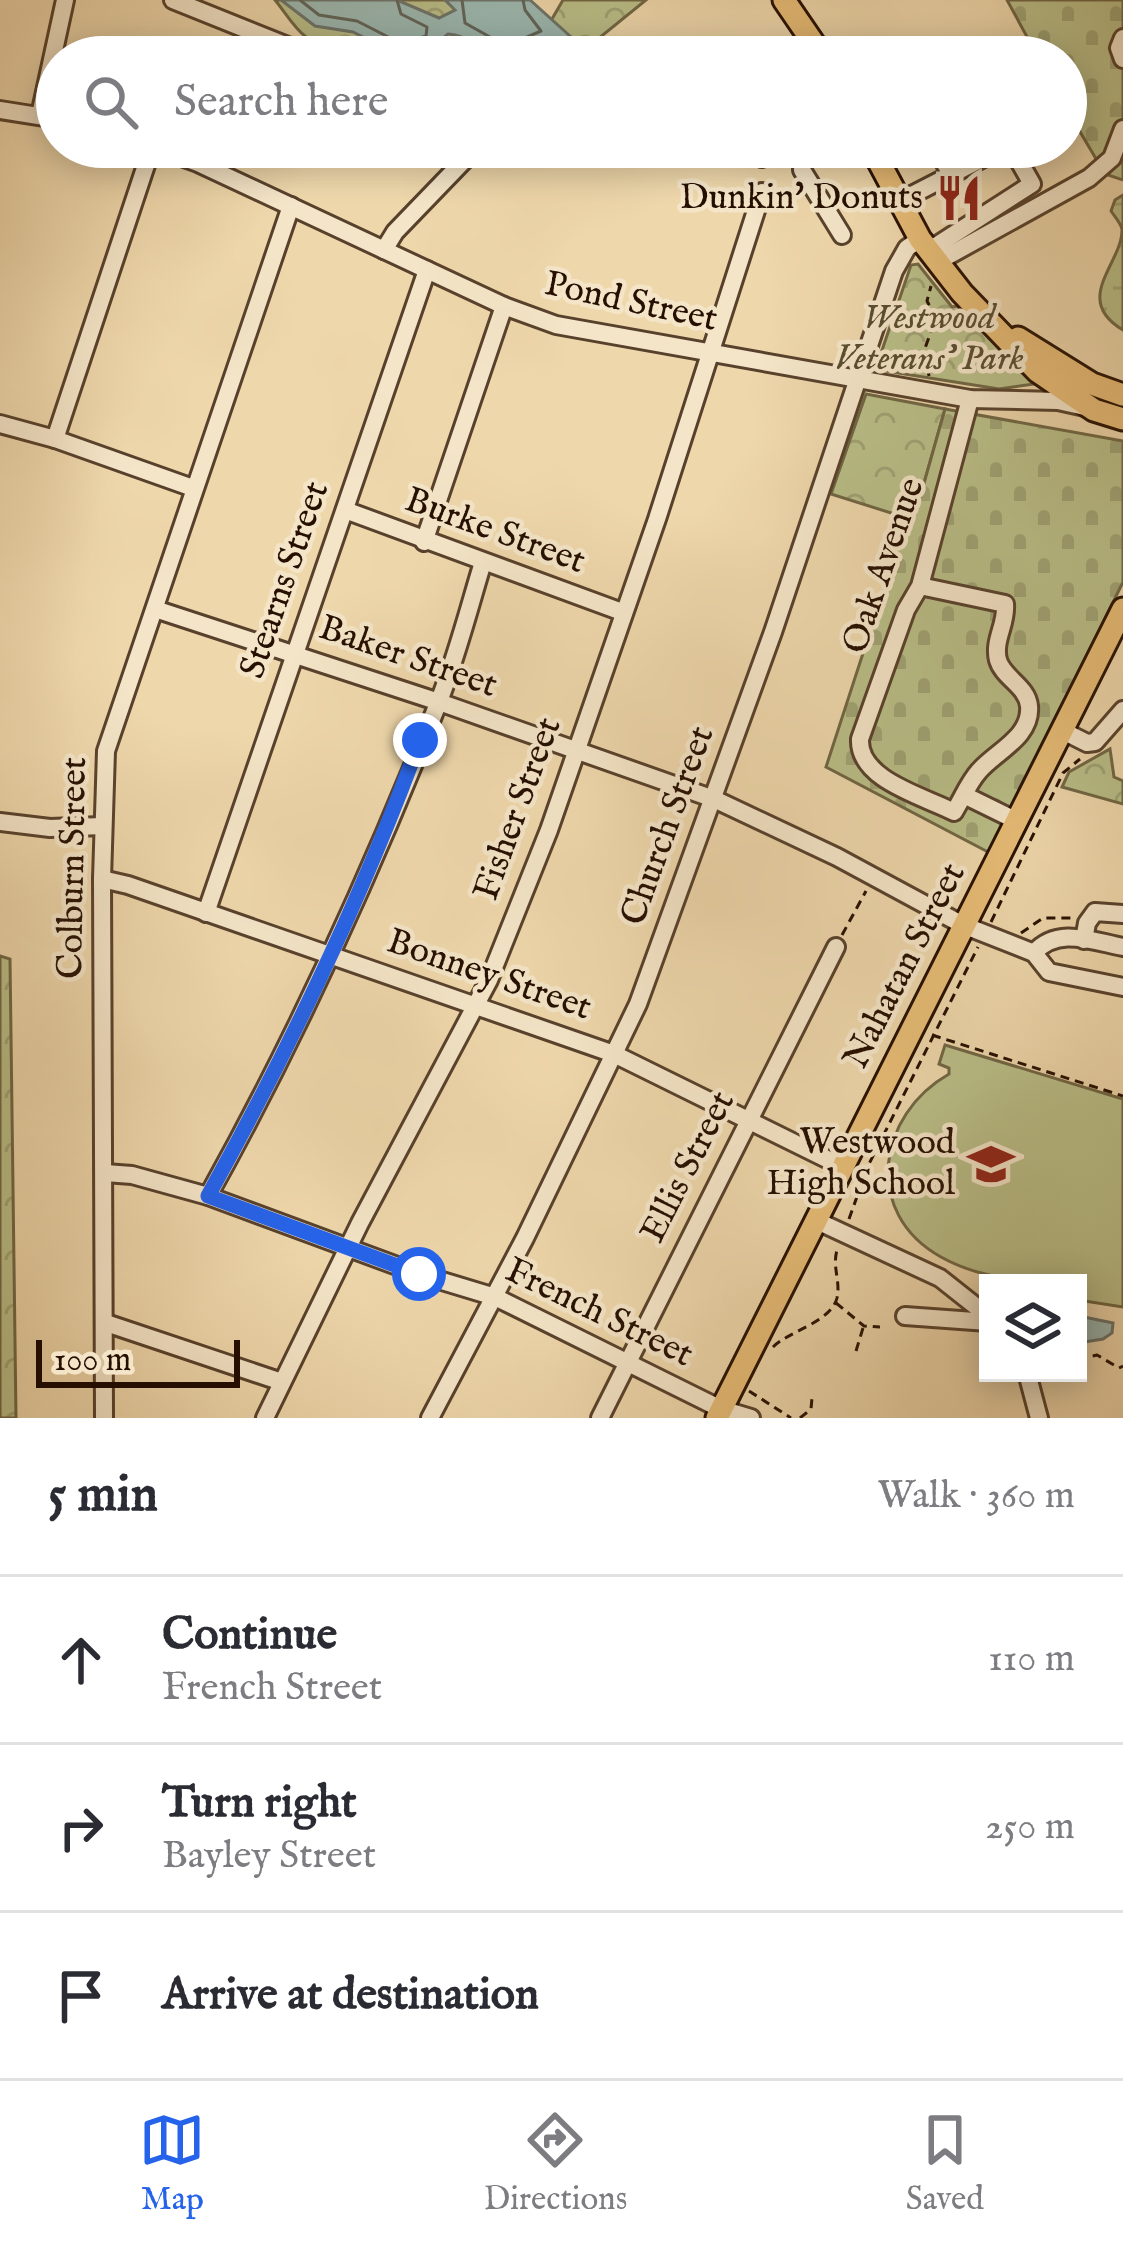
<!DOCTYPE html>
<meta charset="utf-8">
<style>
:root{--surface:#fff;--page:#f7f7f7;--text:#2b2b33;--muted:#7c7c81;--line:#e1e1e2;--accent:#2563eb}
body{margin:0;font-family:"IM FELL English",serif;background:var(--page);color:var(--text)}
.controls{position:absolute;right:36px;bottom:36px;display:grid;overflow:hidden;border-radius:0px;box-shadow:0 6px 30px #0003}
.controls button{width:108px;height:108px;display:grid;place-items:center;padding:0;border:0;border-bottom:3px solid var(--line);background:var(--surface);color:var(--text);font:60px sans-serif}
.scale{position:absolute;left:36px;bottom:30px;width:204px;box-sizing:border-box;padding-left:12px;border:6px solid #260f01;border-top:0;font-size:33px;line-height:42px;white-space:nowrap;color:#260f01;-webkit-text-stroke:9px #f4e5c8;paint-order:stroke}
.stop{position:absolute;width:36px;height:36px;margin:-27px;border:9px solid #2563eb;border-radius:50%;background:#fff}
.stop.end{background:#2563eb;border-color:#fff;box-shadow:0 3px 12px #0008}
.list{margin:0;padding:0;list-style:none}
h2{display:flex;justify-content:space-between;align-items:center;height:156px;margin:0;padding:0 48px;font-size:51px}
h2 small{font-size:39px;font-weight:400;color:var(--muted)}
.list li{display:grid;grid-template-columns:78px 1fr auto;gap:36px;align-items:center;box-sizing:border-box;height:168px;padding:0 48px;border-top:3px solid var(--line)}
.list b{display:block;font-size:45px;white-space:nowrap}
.list p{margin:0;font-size:39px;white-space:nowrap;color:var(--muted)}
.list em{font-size:39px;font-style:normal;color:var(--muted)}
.icon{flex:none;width:66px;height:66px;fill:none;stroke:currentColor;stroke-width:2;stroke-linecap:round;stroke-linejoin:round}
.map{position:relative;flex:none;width:1123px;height:1418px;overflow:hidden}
.search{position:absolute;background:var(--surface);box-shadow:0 6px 30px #0003;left:36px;right:36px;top:36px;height:132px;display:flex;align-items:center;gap:30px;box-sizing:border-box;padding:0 42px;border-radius:66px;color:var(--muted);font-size:45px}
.sheet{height:660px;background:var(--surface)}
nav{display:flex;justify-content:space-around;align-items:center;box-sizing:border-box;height:168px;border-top:3px solid var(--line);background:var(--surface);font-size:33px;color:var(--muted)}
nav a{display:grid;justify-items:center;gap:6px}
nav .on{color:var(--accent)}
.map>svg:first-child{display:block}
.forest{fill:url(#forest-crowns);stroke:#706644;stroke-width:3}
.wetland{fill:url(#wetland-marsh);stroke:#706644;stroke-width:3}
.cemetery{fill:url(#cemetery-stones);stroke:#706644;stroke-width:3}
.garden{fill:#b9be88;stroke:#706644;stroke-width:3}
.water{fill:#9bb8b1;stroke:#6c746b;stroke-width:3}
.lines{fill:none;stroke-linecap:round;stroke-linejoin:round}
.shore{stroke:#606459;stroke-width:3}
.minor-casing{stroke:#58412c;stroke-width:22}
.major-casing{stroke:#260f01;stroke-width:27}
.path{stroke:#260f01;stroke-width:3;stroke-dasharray:9 6;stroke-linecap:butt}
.minor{stroke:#f4e5c8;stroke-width:16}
.major{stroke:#e7bc76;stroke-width:21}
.route{stroke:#2563eb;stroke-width:15}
.labels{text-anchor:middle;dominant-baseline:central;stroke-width:9;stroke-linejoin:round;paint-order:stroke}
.poi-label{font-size:36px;fill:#260f01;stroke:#f4e5c8;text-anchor:end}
.street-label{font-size:36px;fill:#260f01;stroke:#f4e5c8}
.park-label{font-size:36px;font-style:italic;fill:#594c30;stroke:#f4e5c8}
</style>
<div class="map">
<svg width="1123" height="1418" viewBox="0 0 1123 1418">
<defs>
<pattern id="forest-crowns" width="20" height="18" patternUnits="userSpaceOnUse" patternTransform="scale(3)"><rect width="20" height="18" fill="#b9be88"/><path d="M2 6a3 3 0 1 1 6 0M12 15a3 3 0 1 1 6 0" fill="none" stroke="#9fa274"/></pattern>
<pattern id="wetland-marsh" width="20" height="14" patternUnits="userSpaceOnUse" patternTransform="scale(3)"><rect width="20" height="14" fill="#b9be88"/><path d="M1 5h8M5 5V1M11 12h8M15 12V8" fill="none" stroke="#9fa274"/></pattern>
<pattern id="cemetery-stones" width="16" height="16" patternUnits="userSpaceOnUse" patternTransform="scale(3)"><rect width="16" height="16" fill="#b9be88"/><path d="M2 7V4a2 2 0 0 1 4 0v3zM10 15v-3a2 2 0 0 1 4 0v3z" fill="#9fa274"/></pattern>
</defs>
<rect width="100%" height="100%" fill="#eed7ab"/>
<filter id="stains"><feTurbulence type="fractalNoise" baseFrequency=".00167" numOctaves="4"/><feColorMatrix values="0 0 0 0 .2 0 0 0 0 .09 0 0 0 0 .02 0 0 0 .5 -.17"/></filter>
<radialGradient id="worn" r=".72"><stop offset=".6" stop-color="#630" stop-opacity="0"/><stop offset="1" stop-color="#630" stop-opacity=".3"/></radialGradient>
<g class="forest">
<path d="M275,0H491L545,31L563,0H646L582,52L572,47L559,57H480L464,45C424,58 340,66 306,37C294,28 285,12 275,0Z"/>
<polygon points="918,264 952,307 957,306 1034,377 1034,384 999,389 879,370 878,362 911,265"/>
<polygon points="866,394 945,409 917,508 907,518 831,494"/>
<polygon points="1110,749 1114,777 1123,781 1123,804 1062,787 1069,772"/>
<polygon points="0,956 10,959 16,1418 0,1418"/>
</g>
<path class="wetland" d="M1123,195V330C1071,299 1123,263 1122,229C1120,222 1115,217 1111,211L1115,200Z"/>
<g class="cemetery">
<polygon points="1007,0 1123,0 1123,180 1105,174 1066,108 1066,57 1038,57"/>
<polygon points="945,409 1123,441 1123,582 990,853 826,767 907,518 917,508"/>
</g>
<path class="garden" d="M945,1045L1123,1099V1307L1078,1300V1283C1032,1283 982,1280 941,1257C862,1213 877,1115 949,1074V1068L939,1064Z"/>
<g class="water">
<path d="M281,0H397L439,18L455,10L445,0H530L570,36C546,47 510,61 484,48C470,42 464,35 448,34L432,47L404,54L394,53L353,32L315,26Z"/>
<polygon points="1084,1317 1113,1323 1112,1333 1103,1339 1078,1343 1078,1318"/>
</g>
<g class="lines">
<g class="shore">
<polyline points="300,0 319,15 357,21 402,44 426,36 427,27 401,14 397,0"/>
<polyline points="462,0 465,23 506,46 541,31 525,10 523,0"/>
</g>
<defs>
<g id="minor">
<polyline points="173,0 315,57"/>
<polyline points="1123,38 1119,48 1123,59"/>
<polyline points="0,110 57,119"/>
<polyline points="40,115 65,0"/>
<polyline points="153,147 198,163 504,306 556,325 970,399 1058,401 1085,407"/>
<polyline points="745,147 762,158 784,147"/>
<polyline points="813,147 802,159 802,170 842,235"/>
<polyline points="935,147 951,174"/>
<polyline points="900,201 1005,147"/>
<polyline points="384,250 395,232 477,147"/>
<polyline points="928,251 1032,184 1011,147"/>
<polyline points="937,262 1089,178 1112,158 1123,129"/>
<polyline points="0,424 55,439 193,488"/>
<polyline points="55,439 152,147"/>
<polyline points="345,510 622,612"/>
<polyline points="424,542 504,306"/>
<path d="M920,586L1005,604C1007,624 993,640 998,660C1003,678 1027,686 1029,706C1032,737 995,752 979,771C969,782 962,799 954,812C923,796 858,780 860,739L906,610L920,586L970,399"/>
<polyline points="155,609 439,702 714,799 837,857 963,925 1034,953 1049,972 1123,987"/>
<polyline points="1061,730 1087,743 1095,742 1123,710"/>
<polyline points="964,795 1015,820"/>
<polyline points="0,822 50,828 102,826"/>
<polyline points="102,879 128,885 614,1054 841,1166"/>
<polyline points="206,913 427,270"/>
<polyline points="1084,940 1087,923 1095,912 1123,914"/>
<path d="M1034,953C1057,926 1092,941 1123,947"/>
<polyline points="105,1173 132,1175 208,1196 419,1274 495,1297 721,1409 751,1418"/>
<path d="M208,1196C297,1036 372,871 439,701C457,656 469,608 483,562"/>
<polyline points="815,1220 940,1278 988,1316"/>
<polyline points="905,1316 988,1322"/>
<polyline points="106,1323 282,1382"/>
<polyline points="1027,1373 1039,1418"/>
<polyline points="104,1418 102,879 106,751 291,206"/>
<polyline points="265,1418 360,1223 489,980 549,830 657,519 762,192"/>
<polyline points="430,1418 525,1238 638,1004 773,632 894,271 907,248 920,239"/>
<polyline points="600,1418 836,947"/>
</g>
<g id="major">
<polyline points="784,0 823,57"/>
<polyline points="871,147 920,239 962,293 1037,371 1094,410 1123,419"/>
<polyline points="1018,338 1092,384 1123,395"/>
<polyline points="717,1418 1123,609"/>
</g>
</defs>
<use href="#minor" class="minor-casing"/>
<use href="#major" class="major-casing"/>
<g class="path">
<polyline points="929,376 924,351 936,318 927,301 931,286"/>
<polyline points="991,922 1063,773 1080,759"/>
<polyline points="1021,933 1043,918 1072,918"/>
<polyline points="842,935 866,891"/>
<polyline points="932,1035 1123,1096"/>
<polyline points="849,1219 868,1166 978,947"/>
<polyline points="836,1303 864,1326 880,1327"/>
<path d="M773,1347C789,1331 831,1322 837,1298C841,1280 831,1266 838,1247"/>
<polyline points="856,1351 863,1328"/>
<polyline points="1078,1359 1097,1355 1119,1368 1123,1366"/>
<polyline points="749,1391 791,1418"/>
<polyline points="800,1418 811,1409 812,1398"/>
</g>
<use href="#minor" class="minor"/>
<use href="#major" class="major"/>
</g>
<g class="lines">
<path class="route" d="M419,1274L208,1196C290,1048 362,898 420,740"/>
</g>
<defs>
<symbol id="restaurant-bare" viewBox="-9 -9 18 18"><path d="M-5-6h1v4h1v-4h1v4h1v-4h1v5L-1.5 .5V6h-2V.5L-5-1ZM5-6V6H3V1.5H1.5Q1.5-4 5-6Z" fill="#8f2418" stroke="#f4e5c8" stroke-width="2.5" paint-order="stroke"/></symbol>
<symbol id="school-bare" viewBox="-9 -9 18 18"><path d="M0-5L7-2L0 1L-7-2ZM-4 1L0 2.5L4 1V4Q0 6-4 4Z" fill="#8f2418" stroke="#f4e5c8" stroke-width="2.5" paint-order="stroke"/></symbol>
</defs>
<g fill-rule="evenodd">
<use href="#restaurant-bare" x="926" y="165" width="66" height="66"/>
<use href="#school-bare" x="958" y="1131" width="66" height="66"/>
</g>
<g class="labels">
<g class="poi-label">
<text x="923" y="198">Dunkin' Donuts</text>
<text x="955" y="1143">Westwood<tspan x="955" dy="41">High School</tspan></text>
</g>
<g class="street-label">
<text transform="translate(631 302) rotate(12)">Pond Street</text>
<text transform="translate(495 531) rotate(20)">Burke Street</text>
<text transform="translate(884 566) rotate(-71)">Oak Avenue</text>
<text transform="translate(285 580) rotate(-71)">Stearns Street</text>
<text transform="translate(408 657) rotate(19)">Baker Street</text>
<text transform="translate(518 809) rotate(-70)">Fisher Street</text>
<text transform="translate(668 826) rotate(-70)">Church Street</text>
<text transform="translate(73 868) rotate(-89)">Colburn Street</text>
<text transform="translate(905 966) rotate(-63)">Nahatan Street</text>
<text transform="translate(489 975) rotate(19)">Bonney Street</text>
<text transform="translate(688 1167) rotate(-63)">Ellis Street</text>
<text transform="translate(599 1313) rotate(26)">French Street</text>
</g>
<g class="park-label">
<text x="929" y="318">Westwood<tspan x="929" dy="41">Veterans' Park</tspan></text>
</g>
</g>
<rect width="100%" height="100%" filter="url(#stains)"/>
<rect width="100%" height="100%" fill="url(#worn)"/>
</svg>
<div class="controls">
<button><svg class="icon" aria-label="layers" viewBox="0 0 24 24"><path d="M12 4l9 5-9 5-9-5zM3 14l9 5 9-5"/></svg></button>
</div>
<div class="scale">100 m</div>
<div class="stop" style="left:419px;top:1274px"></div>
<div class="stop end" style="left:420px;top:740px"></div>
<div class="search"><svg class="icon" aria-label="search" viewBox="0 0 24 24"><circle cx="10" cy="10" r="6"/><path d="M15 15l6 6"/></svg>Search here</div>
</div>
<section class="sheet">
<h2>5 min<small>Walk · 360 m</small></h2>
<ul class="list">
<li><svg class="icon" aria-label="ahead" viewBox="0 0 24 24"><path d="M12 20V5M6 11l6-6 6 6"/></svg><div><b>Continue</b><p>French Street</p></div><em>110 m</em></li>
<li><svg class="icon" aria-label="right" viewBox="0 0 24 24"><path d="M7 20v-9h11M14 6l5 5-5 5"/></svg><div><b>Turn right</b><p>Bayley Street</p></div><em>250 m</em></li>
<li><svg class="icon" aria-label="arrive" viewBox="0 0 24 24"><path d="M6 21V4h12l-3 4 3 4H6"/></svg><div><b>Arrive at destination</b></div></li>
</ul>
</section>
<nav>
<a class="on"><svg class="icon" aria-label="map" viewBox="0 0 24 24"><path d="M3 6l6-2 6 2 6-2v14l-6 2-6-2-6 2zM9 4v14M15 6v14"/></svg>Map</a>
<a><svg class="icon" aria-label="directions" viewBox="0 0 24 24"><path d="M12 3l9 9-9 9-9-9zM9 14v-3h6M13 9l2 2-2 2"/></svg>Directions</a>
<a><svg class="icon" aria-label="saved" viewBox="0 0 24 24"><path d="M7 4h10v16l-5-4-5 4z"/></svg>Saved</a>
</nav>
